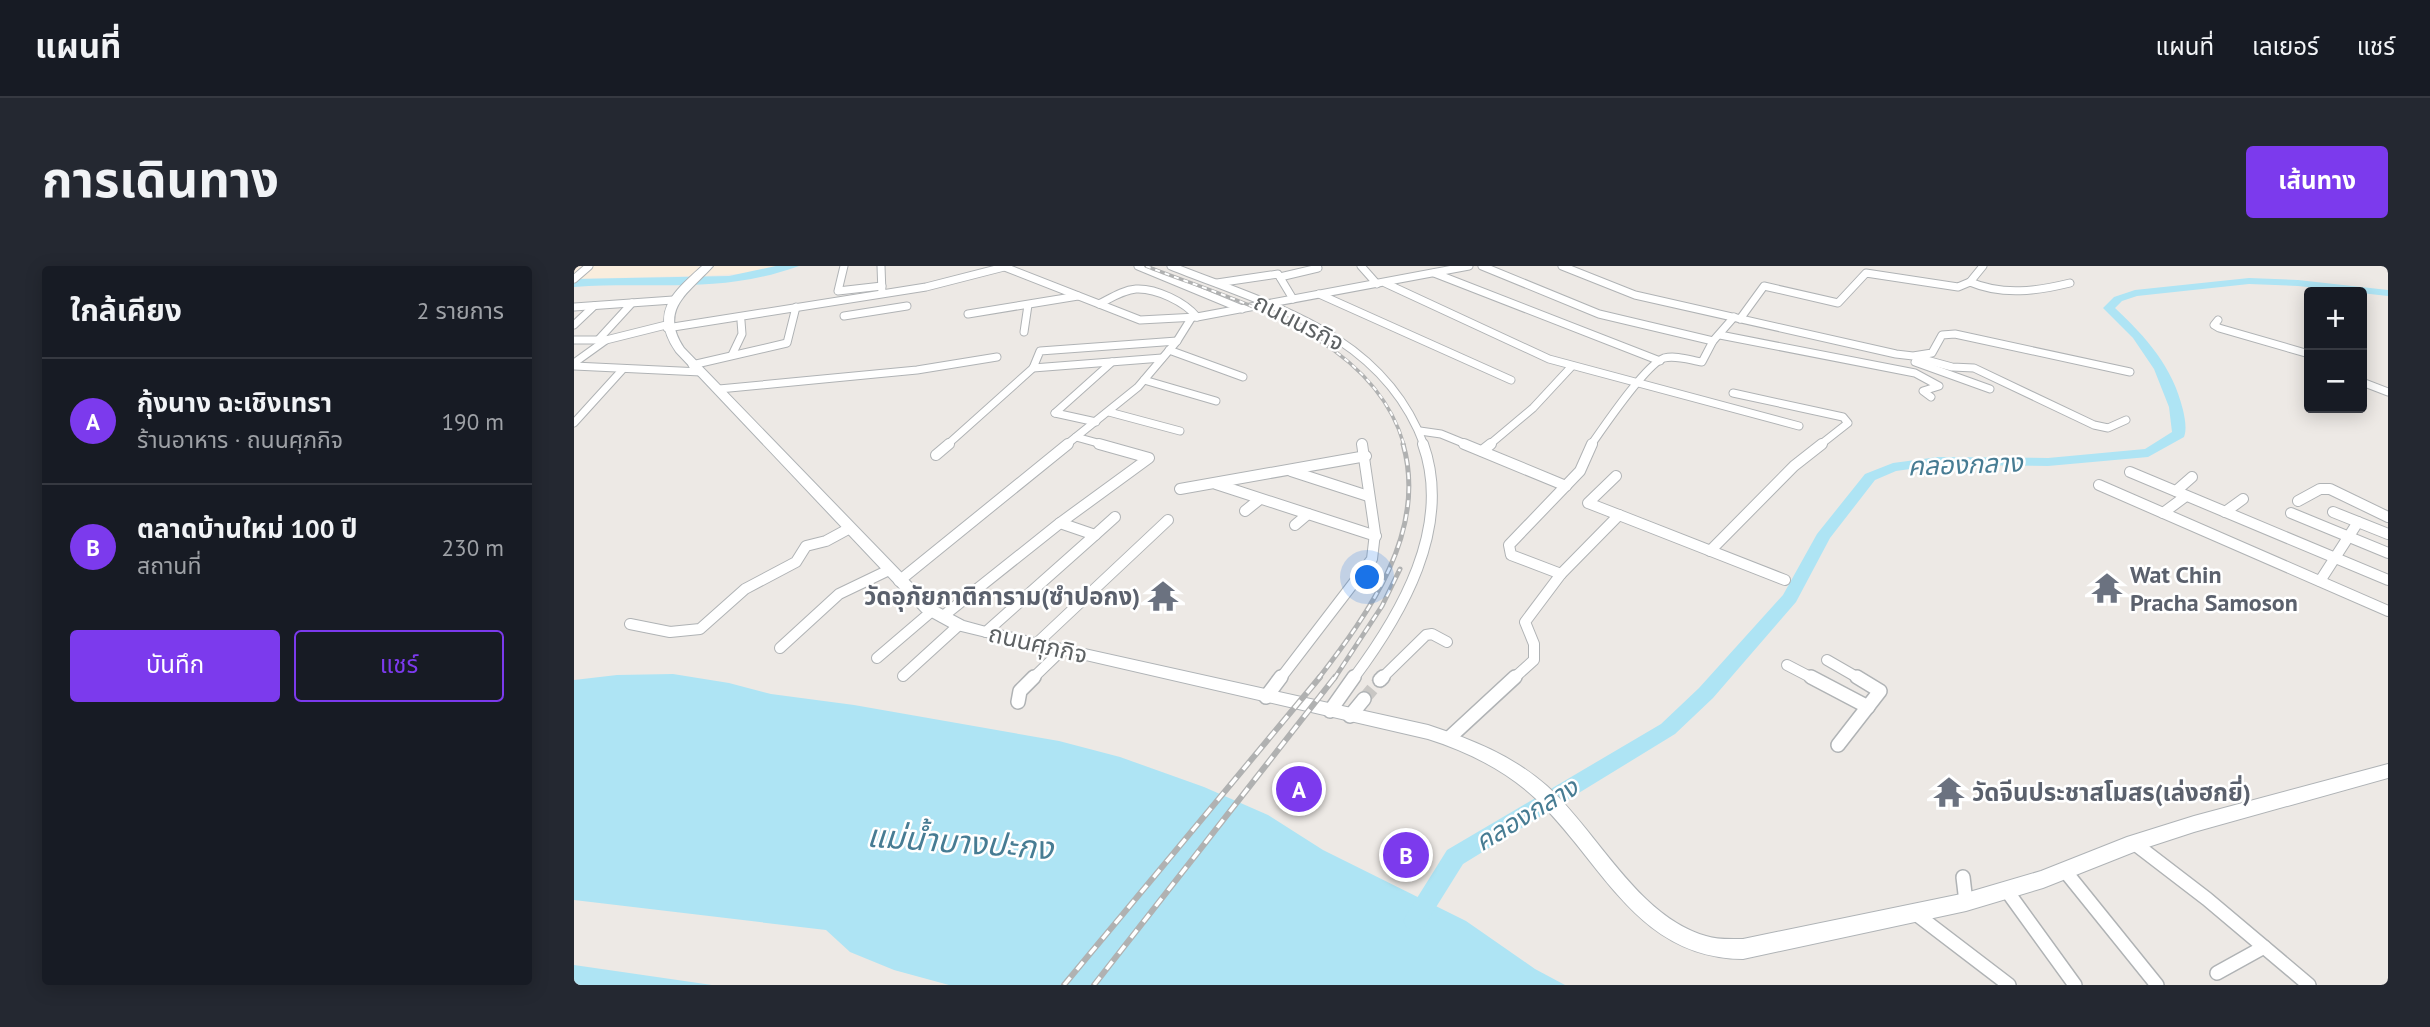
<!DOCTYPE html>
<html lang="th">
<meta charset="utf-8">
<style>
:root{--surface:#171b24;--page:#242831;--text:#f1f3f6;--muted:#9ea1a6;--line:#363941;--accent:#7c3aed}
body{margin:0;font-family:"PT Sans","Noto Sans Thai",sans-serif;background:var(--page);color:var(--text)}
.controls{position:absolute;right:21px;top:21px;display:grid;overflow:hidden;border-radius:7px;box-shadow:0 4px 18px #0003}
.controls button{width:63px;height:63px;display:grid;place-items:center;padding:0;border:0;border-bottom:2px solid var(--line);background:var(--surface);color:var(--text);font:35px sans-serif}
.you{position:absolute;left:794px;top:312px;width:24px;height:24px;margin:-18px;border:5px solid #fff;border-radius:50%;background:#1a73e8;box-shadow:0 0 0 10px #1a73e833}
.badge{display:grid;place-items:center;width:46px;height:46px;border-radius:50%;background:var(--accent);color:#fff;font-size:23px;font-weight:700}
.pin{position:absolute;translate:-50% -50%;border:4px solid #fff;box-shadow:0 2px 7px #0006}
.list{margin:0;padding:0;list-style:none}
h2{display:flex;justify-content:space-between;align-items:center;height:91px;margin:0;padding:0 28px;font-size:30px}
h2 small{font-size:23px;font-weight:400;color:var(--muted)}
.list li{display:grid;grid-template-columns:46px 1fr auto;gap:21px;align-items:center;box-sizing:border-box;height:126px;padding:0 28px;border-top:2px solid var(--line)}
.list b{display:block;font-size:26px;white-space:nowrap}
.list p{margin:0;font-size:23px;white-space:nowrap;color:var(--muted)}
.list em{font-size:23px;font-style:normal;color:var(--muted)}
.actions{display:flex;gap:14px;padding:21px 28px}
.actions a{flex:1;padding:16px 0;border:2px solid var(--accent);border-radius:7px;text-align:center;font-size:24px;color:var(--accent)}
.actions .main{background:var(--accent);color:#fff}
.map{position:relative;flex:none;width:1814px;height:719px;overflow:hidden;border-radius:7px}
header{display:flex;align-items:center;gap:42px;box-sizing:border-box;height:98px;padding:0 35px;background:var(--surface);border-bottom:2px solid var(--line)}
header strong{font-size:33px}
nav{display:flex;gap:38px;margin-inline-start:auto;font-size:24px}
.intro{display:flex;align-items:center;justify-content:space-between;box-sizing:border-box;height:168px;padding:0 42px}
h1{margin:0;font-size:49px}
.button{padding:18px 32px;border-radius:7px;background:var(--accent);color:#fff;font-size:24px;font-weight:700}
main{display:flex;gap:42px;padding:0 42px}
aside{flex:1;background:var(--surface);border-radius:7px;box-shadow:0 4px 18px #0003}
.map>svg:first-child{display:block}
.commercial{fill:#f9eddd}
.water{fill:#aee4f4}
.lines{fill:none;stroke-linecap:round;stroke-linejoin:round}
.river{fill:#aee4f4;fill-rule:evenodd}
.street-tunnel{stroke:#c9c7c4;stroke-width:13;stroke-dasharray:13 6;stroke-linecap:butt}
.street-far2-casing{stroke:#b0b3b5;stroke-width:9}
.street-far1-casing{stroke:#b0b3b5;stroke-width:12}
.street-casing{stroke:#b0b3b5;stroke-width:16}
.secondary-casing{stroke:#afb3b6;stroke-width:2}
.street-far2{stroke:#fff;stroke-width:7}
.street-far1{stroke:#fff;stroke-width:10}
.street{stroke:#fff;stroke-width:13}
.secondary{fill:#fff;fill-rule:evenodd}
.rail-far2-casing{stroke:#b0b1b1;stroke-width:3.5}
.rail-far1-casing{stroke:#b0b1b1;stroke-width:5}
.rail-casing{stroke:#b0b1b1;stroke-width:6}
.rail-far2{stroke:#fff;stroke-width:2;stroke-dasharray:5;stroke-linecap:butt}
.rail-far1{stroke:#fff;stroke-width:2.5;stroke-dasharray:7;stroke-linecap:butt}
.rail{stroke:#fff;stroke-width:3.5;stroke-dasharray:10;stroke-linecap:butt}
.labels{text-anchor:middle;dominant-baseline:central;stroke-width:5;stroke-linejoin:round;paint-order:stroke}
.street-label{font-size:24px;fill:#5d6163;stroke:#fff}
.worship-label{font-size:24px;font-weight:bold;fill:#5b616d;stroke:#fff;text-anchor:start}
.water-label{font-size:26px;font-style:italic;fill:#477c93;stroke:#fff}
.near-water-label{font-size:32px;font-style:italic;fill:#477c93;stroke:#fff}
</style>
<header>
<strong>แผนที่</strong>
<nav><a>แผนที่</a><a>เลเยอร์</a><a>แชร์</a></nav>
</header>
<div class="intro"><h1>การเดินทาง</h1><a class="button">เส้นทาง</a></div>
<main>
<aside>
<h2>ใกล้เคียง<small>2 รายการ</small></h2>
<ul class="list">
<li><span class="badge">A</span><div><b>กุ้งนาง ฉะเชิงเทรา</b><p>ร้านอาหาร · ถนนศุภกิจ</p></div><em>190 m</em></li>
<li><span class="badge">B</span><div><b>ตลาดบ้านใหม่ 100 ปี</b><p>สถานที่</p></div><em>230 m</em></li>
</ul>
<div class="actions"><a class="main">บันทึก</a><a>แชร์</a></div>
</aside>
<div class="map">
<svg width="1814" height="719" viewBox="0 0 1814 719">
<rect width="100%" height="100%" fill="#ede9e5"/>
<g class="commercial">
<polygon points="0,0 129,0 116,10 0,13"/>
<polygon points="139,0 202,0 179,7 129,10"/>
</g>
<g class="water">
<path d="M202,0H225C145,29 81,15 0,21V13L155,10Z"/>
<polygon points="99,408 155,417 197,428 280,439 485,475 546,491 630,521 694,549 749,584 892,655 961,703 991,719 375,719 320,704 276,686 252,664 0,634 0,414 43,409"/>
<polygon points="0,699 138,719 0,719"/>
</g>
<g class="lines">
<path class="river" d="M1675,12L1724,14L1814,24V30L1724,20L1675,18L1563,30L1548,35L1541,42C1572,71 1599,101 1609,144C1611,153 1613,163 1610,171L1574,191L1474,200L1364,199L1322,205L1301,214L1256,272L1222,336L1139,432L1101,468L889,598L849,662L841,665L833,662L829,655L833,648L873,584L1087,458L1125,422L1209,329L1243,268L1291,208L1319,197L1364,191L1474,192L1571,183L1598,166L1595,141L1580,103L1559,72L1529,42L1540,31L1561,24Z"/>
<polyline class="street-tunnel" points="790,433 806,414"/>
<defs>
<g id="street-far2">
<polyline points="270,0 264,25 308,20"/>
<polyline points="307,0 308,27"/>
<polyline points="428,0 566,54 623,51 895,0"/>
<polyline points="564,0 668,43"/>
<path d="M597,0C697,40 809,67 850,179"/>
<polyline points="787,0 803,18"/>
<polyline points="908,0 1025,48 1139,75"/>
<polyline points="988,0 1061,29 1322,88 1339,90 1358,87 1368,69 1381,68 1556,106"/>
<polyline points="860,7 1086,95"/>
<polyline points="706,11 744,2"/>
<polyline points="0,13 15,0"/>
<polyline points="1396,16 1409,0"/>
<polyline points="643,17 704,8 719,33"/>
<polyline points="811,17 975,93 1225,160"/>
<polyline points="745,28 937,114"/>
<path d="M525,38C537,32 549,24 562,23C582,22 611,36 623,51"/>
<polyline points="0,41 99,34"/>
<polyline points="394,48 504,30"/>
<polyline points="270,50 333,40"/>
<path d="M1166,53L1190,20L1264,37L1292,7L1384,21L1396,16C1429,30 1463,25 1496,17"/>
<polyline points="1644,54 1640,59 1645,62 1735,88"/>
<polyline points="0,59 20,40"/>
<polyline points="93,62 352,21 434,0"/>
<polyline points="450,66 454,39"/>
<polyline points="1146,69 1341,107 1365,120 1349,125 1357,131"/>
<polyline points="25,73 58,37"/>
<polyline points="0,74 32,74 92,59"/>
<polyline points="595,84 669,111"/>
<polyline points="158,89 168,68 167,55"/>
<polyline points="1345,92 1378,101 1400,102 1520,159 1534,162 1552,154"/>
<polyline points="1341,96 1416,123"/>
<polyline points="0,97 32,74"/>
<polyline points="118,99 213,77 222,41"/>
<polyline points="0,100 127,106"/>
<polyline points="459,102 588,92"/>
<polyline points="570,114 642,135"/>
<polyline points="1788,116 1814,126"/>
<polyline points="145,123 343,104 423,91"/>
<polyline points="1159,127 1269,151 1274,157 1246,179"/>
<polyline points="535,146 606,165"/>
<polyline points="481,147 538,96"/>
<polyline points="481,147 522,156"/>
<polyline points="0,157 49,103"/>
<polyline points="846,165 867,168 894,179"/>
<polyline points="502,171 531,179"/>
<polyline points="373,179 459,102 466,85 603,75"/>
<polyline points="492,179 564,121 603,75 618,51"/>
<polyline points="915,179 959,142 998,100"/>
<path d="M1017,179C1029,162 1072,98 1090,92C1102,89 1116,94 1128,96L1139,75L1160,51"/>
</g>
<g id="street-far1">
<polyline points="890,178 992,220"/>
<polyline points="908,185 917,178"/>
<polyline points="362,189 375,178"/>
<polyline points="717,205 794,230"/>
<polyline points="1556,206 1814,314"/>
<polyline points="1042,210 1014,237 1045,249"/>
<polyline points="642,218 802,270"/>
<polyline points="1525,219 1814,345"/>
<polyline points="606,223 792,190"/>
<polyline points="1602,225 1618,211"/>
<polyline points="1724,235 1746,223 1756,223 1814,251"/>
<polyline points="671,245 686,233"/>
<polyline points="1651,246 1669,233"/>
<polyline points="1759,246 1814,268"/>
<polyline points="1589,247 1612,230"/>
<polyline points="1717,247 1814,287"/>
<polyline points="486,257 521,269 541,251"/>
<polyline points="721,259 734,248"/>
<polyline points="1136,285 1220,200 1248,178"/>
<polyline points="987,308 937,289 935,279 1006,205 1018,178"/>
<polyline points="325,315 494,178"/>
<polyline points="1746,315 1784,256"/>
<polyline points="368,351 486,257 575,192 525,178"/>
<polyline points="56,358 96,366 126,363 171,323 222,296 232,280 252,275 276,262"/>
<polyline points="412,366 521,269"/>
<polyline points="462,378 594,254"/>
<polyline points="206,382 265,328 315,304"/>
<polyline points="303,392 358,345"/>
<polyline points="1253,394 1286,413"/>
<polyline points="1213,399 1240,413"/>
<polyline points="329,410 385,359"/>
<polyline points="458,413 488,384"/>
<polyline points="706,413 798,293 801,267 788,178"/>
<path d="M779,413C827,349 879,261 849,178"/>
<polyline points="807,413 852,369 858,368 873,376"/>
<polyline points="939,413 960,394 960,378 951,356 987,308 1045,249 1211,314"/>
</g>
<g id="street">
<polyline points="1237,411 1294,441"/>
<polyline points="806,414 809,411"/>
<polyline points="692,431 707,411"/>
<polyline points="444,436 446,425 460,411"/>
<polyline points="756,445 780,411"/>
<polyline points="776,450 790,433"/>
<polyline points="875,472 941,411"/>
<polyline points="1264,479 1306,425 1283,411"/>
<polyline points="1560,577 1633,633 1735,719"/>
<polyline points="1491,605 1583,719"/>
<polyline points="1389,611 1392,636"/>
<polyline points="1433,625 1501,719"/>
<polyline points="1342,648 1435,719"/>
<polyline points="1643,707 1690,681"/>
</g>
<path id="secondary" d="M128,0H139C115,27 84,43 110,82L358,338L390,355L412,361L854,459C897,473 939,490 973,520C1024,566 1063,650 1132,670C1143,674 1157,673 1169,673L1392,627L1467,605L1553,571L1620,550L1814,498V512L1620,566L1565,584L1469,622L1392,645L1169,693C1062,692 1028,595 961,532C931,504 892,485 854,473L412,371L379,363L348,346L102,86C75,47 98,27 128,0Z"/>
</defs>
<use href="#street-far2" class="street-far2-casing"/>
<use href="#street-far1" class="street-far1-casing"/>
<use href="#street" class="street-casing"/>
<use href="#secondary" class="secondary-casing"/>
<use href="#street-far2" class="street-far2"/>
<use href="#street-far1" class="street-far1"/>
<use href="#street" class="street"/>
<use href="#secondary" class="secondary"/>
<defs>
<path id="rail-far2" d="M572,0C666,37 799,70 830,179"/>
<g id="rail-far1">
<path d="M744,413C795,347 854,265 829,178"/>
<polyline points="760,413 808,340 826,303"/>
</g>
<g id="rail">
<polyline points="490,719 746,411"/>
<polyline points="520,719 761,411"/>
</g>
</defs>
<use href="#rail-far2" class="rail-far2-casing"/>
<use href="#rail-far1" class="rail-far1-casing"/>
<use href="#rail" class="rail-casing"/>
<use href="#rail-far2" class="rail-far2"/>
<use href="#rail-far1" class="rail-far1"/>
<use href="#rail" class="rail"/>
</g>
<defs>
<symbol id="temple-bare" viewBox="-9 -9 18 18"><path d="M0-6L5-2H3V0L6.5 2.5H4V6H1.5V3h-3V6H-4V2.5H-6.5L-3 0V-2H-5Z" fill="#6b7280" stroke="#fff" stroke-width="2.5" paint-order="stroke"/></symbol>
</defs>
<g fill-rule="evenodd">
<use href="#temple-bare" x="1511" y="300" width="44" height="44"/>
<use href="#temple-bare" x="567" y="308" width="44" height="44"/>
<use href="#temple-bare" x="1353" y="504" width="44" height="44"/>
</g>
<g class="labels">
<g class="street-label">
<text transform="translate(725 56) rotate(27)">ถนนนรกิจ</text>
<text transform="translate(464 378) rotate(13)">ถนนศุภกิจ</text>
</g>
<g class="worship-label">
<text x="1556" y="308">Wat Chin<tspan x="1556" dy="28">Pracha Samoson</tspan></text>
<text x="566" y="330" text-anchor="end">วัดอุภัยภาติการาม(ซำปอกง)</text>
<text x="1398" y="526">วัดจีนประชาสโมสร(เล่งฮกยี่)</text>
</g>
<g class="water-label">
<text transform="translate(1391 198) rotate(-2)">คลองกลาง</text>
<text transform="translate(952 548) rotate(-31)">คลองกลาง</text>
</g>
<g class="near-water-label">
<text transform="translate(386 575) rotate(4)">แม่น้ำบางปะกง</text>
</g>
</g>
</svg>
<div class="controls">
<button>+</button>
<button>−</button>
</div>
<div class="you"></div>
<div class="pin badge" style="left:725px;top:523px">A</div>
<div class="pin badge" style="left:832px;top:589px">B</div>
</div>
</main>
